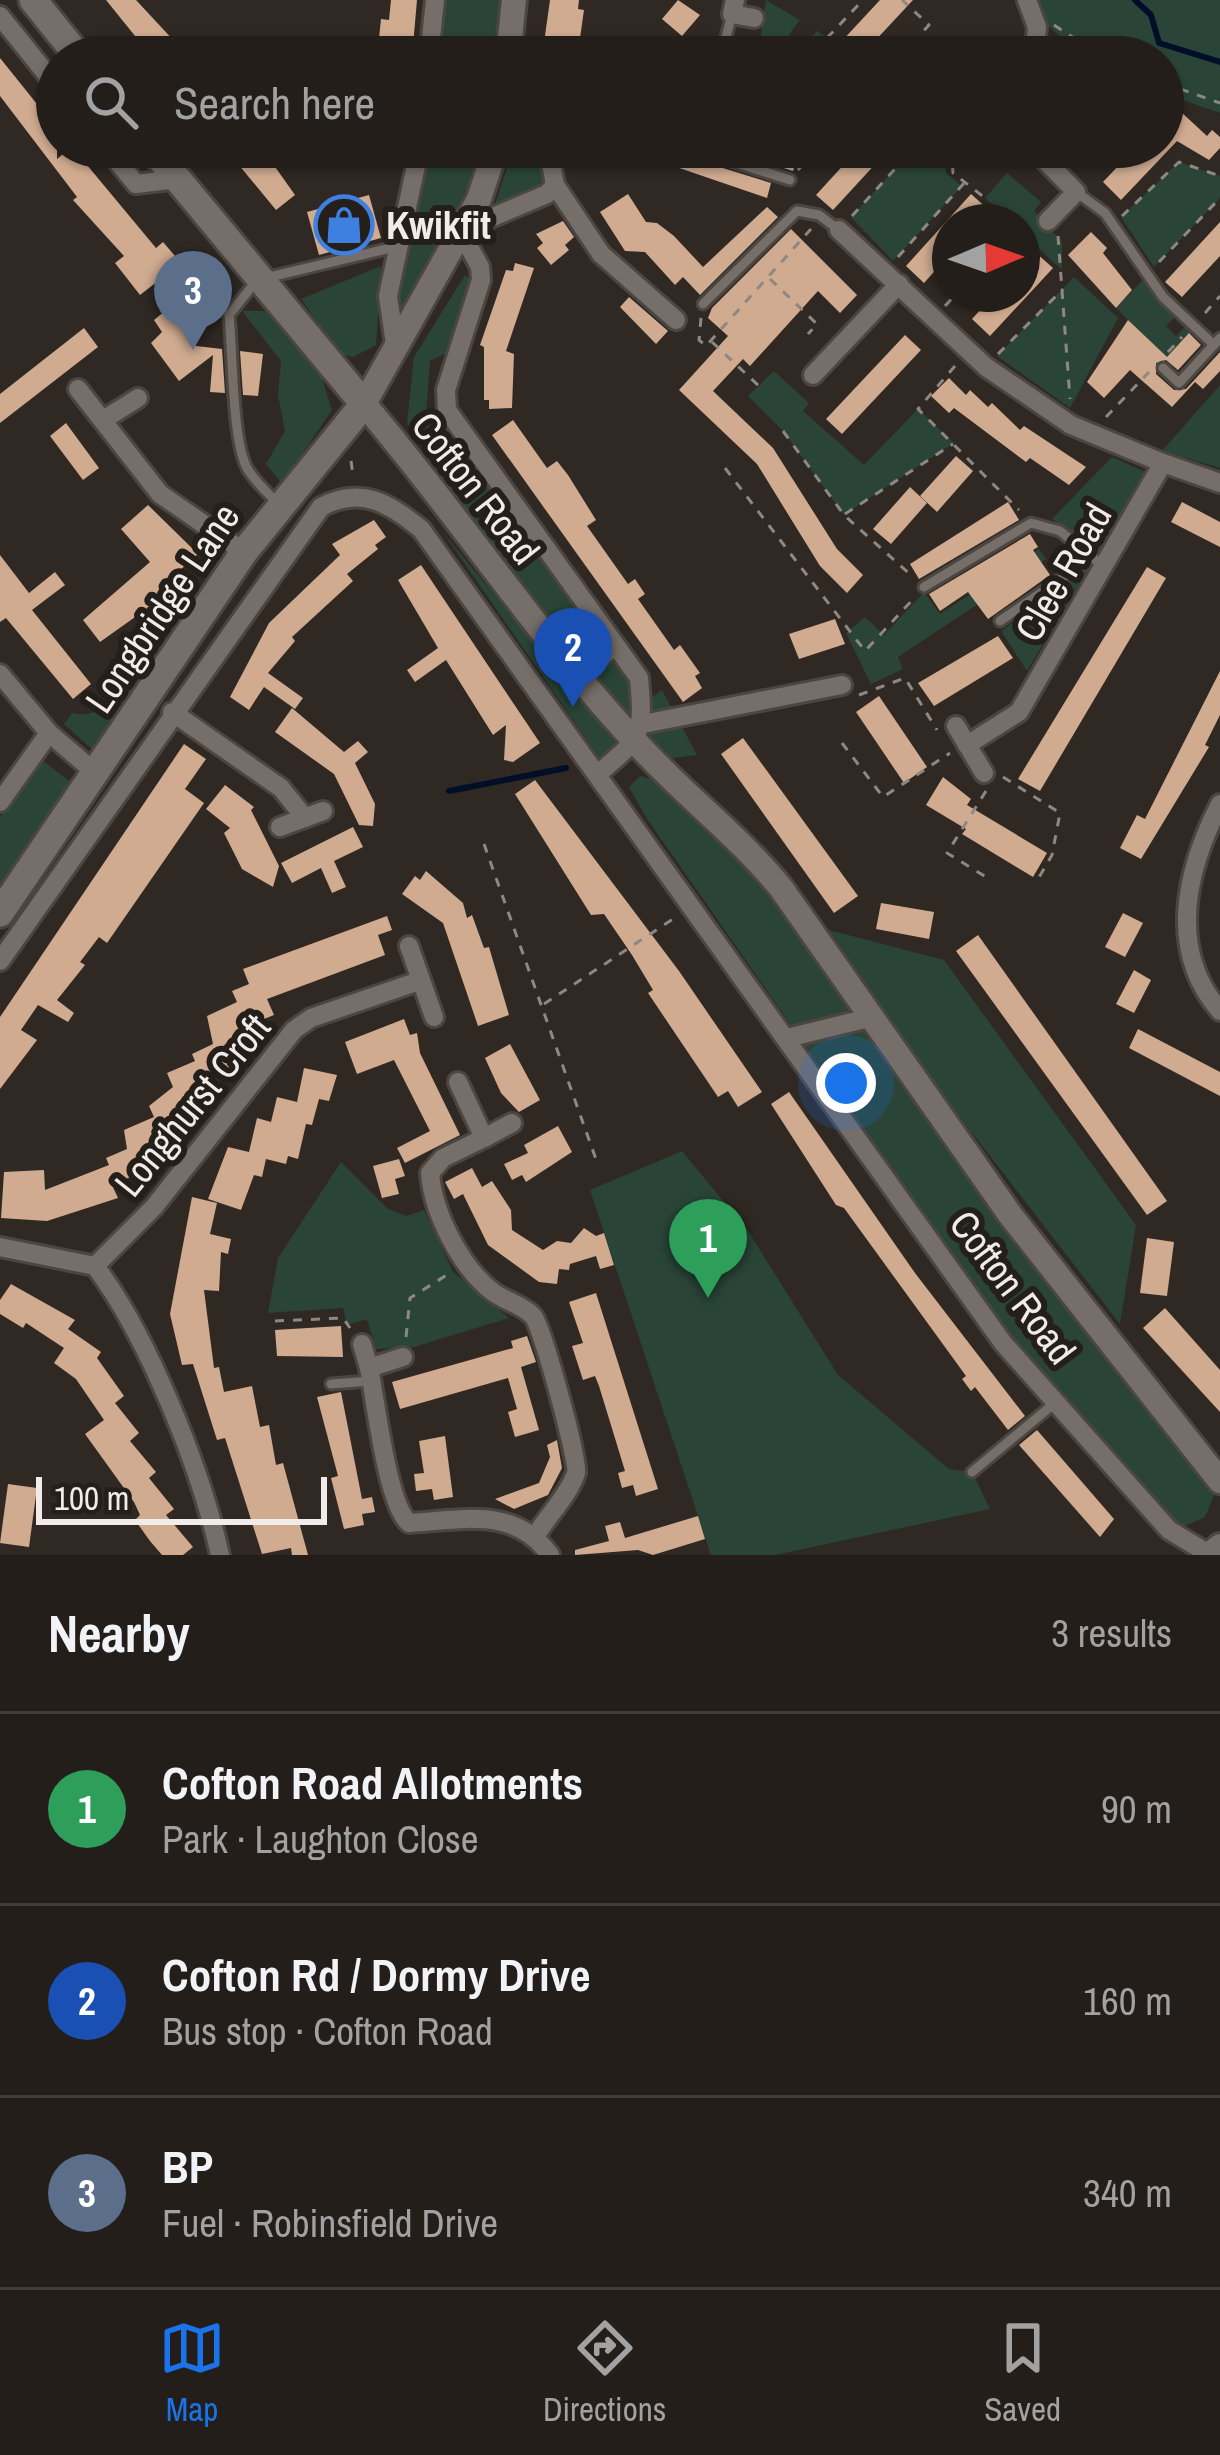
<!DOCTYPE html>
<meta charset="utf-8">
<style>
:root{--surface:#231e1a;--page:#2f2b27;--text:#f1f3f6;--muted:#a3a2a2;--line:#403c39;--accent:#1a73e8}
body{margin:0;font-family:"Archivo Narrow",sans-serif;background:var(--page);color:var(--text)}
.compass{position:absolute;left:932px;top:204px;width:108px;height:108px;border-radius:50%;background:var(--surface);box-shadow:0 3px 9px #0004;rotate:88deg}
.scale{position:absolute;left:36px;bottom:30px;width:291px;box-sizing:border-box;padding-left:12px;border:6px solid #f1ece9;border-top:0;font-size:33px;line-height:42px;white-space:nowrap;color:#f1ece9;-webkit-text-stroke:9px #251f1a;paint-order:stroke}
.you{position:absolute;left:846px;top:1083px;width:42px;height:42px;margin:-30px;border:9px solid #fff;border-radius:50%;background:#1a73e8;box-shadow:0 0 0 18px #1a73e833}
.badge{display:grid;place-items:center;width:78px;height:78px;border-radius:50%;background:var(--accent);color:#fff;font-size:39px;font-weight:700}
.pin{position:absolute;translate:-50% -99px;filter:drop-shadow(0 3px 6px #0008)}
.pin::after{content:'';position:absolute;top:63px;width:42px;height:36px;background:inherit;clip-path:polygon(0 0,100% 0,50% 100%)}
.list{margin:0;padding:0;list-style:none}
h2{display:flex;justify-content:space-between;align-items:center;height:156px;margin:0;padding:0 48px;font-size:51px}
h2 small{font-size:39px;font-weight:400;color:var(--muted)}
.list li{display:grid;grid-template-columns:78px 1fr auto;gap:36px;align-items:center;box-sizing:border-box;height:192px;padding:0 48px;border-top:3px solid var(--line)}
.list b{display:block;font-size:45px;white-space:nowrap}
.list p{margin:0;font-size:39px;white-space:nowrap;color:var(--muted)}
.list em{font-size:39px;font-style:normal;color:var(--muted)}
.icon{flex:none;width:66px;height:66px;fill:none;stroke:currentColor;stroke-width:2;stroke-linecap:round;stroke-linejoin:round}
.map{position:relative;flex:none;width:1220px;height:1555px;overflow:hidden}
.search{position:absolute;background:var(--surface);box-shadow:0 3px 9px #0004;left:36px;right:36px;top:36px;height:132px;display:flex;align-items:center;gap:30px;box-sizing:border-box;padding:0 42px;border-radius:66px;color:var(--muted);font-size:45px}
.sheet{height:732px;background:var(--surface)}
nav{display:flex;justify-content:space-around;align-items:center;box-sizing:border-box;height:168px;border-top:3px solid var(--line);background:var(--surface);font-size:33px;color:var(--muted)}
nav a{display:grid;justify-items:center;gap:6px}
nav .on{color:var(--accent)}
.map>svg:first-child{display:block}
.green{fill:#2a4538}
.lines{fill:none;stroke-linecap:round;stroke-linejoin:round}
.stream{stroke:#000f27;stroke-width:6}
.building{fill:#d0ab90}
.service-casing{stroke:#4b4642;stroke-width:15}
.minor-casing{stroke:#4b4642;stroke-width:24}
.tertiary-casing{stroke:#4b4642;stroke-width:30}
.secondary-casing{stroke:#4b4642;stroke-width:33}
.path{stroke:#8e8884;stroke-width:3;stroke-dasharray:9 9;stroke-linecap:butt}
.service{stroke:#766e68;stroke-width:9}
.minor{stroke:#766e68;stroke-width:18}
.tertiary{stroke:#766e68;stroke-width:24}
.secondary{stroke:#766e68;stroke-width:27}
.labels{text-anchor:middle;dominant-baseline:central;stroke-width:12;stroke-linejoin:round;paint-order:stroke}
.poi-label{font-size:39px;font-weight:bold;fill:#f1ece9;stroke:#251f1a;text-anchor:start}
.street-label{font-size:39px;fill:#f1ece9;stroke:#251f1a}
</style>
<div class="map">
<svg width="1220" height="1555" viewBox="0 0 1220 1555">
<rect width="100%" height="100%" fill="#2f2823"/>
<g class="green">
<polygon points="444,0 504,0 500,57 438,57"/>
<polygon points="766,0 800,20 777,51 796,52 817,31 827,38 809,57 747,57 728,51 730,44 759,47"/>
<polygon points="1035,0 1220,0 1220,113 1163,93 1163,57 1083,57 1043,21"/>
<polygon points="429,147 488,147 407,310 399,316 394,312"/>
<polygon points="514,147 540,147 548,170 537,190 494,207"/>
<polygon points="915,147 944,147 946,173 962,186 893,261 851,217"/>
<polygon points="1179,162 1220,176 1220,198 1154,267 1121,217"/>
<polygon points="1007,173 1041,202 1034,211 1062,242 1062,270 1022,233 1022,222 1011,222 985,198"/>
<polygon points="381,266 376,345 353,357 340,354 301,299"/>
<polygon points="465,275 475,282 451,351 430,361 426,413 440,418 649,699 662,690 697,755 666,759 589,672 438,475 407,423 414,357"/>
<polygon points="1074,277 1118,318 1070,408 997,356"/>
<polygon points="1143,280 1177,315 1166,326 1176,336 1187,325 1192,330 1145,384 1141,380 1164,355 1116,308"/>
<polygon points="242,311 269,311 321,375 332,410 282,484 266,464 285,431 278,395 281,361"/>
<polygon points="774,371 809,403 803,411 864,465 918,409 954,443 844,515 783,431 748,396"/>
<polygon points="1220,385 1220,468 1162,451"/>
<polygon points="1112,457 1148,473 1102,556 1052,519"/>
<polygon points="442,531 616,743 614,753 600,759"/>
<polygon points="1039,549 1046,559 898,657 903,669 871,684 846,633 865,617 884,635 924,592 940,614"/>
<polygon points="1088,569 1027,671 1001,631"/>
<path d="M126,679L144,693L94,751L64,724L72,713C99,720 111,699 126,679Z"/>
<polygon points="42,760 77,787 0,903 0,817"/>
<polygon points="640,776 658,781 761,882 1109,1361 1215,1493 1205,1517 1181,1528 1012,1341 647,819 629,787"/>
<polygon points="829,930 944,960 1136,1225 1120,1324 945,1098"/>
<polygon points="682,1151 748,1231 838,1375 949,1469 972,1472 990,1509 775,1555 711,1555 590,1190"/>
<polygon points="341,1162 388,1209 406,1216 424,1210 453,1272 509,1318 414,1347 376,1349 367,1319 347,1325 343,1308 268,1313 278,1258"/>
</g>
<g class="lines">
<g class="stream">
<polyline points="1135,0 1151,15 1159,43 1220,62"/>
<polyline points="449,791 566,768"/>
</g>
</g>
<g class="building">
<polygon points="106,0 136,0 189,57 152,57"/>
<polygon points="391,0 417,0 412,57 377,57 381,19 389,20"/>
<polygon points="550,0 579,0 578,9 584,10 579,45 570,44 568,57 542,57"/>
<polygon points="678,0 700,15 682,36 662,19"/>
<polygon points="880,0 913,0 860,57 827,57"/>
<polygon points="0,58 57,129 57,159 72,147 156,248 163,242 181,263 140,295 115,263 124,256 73,200 77,197 0,96"/>
<polygon points="1180,111 1207,136 1212,130 1220,137 1220,148 1209,160 1177,141 1121,200 1103,182 1136,147 1163,147 1163,129"/>
<polygon points="224,147 261,147 295,195 276,210"/>
<polygon points="618,147 678,147 684,156 771,183 767,198"/>
<polygon points="716,147 767,147 797,157 793,171"/>
<polygon points="860,147 891,147 833,210 816,195"/>
<polygon points="628,194 646,222 657,223 674,236 703,267 767,207 778,217 700,295 683,277 675,285 645,252 625,251 600,212"/>
<polygon points="971,194 989,210 979,222 950,222 950,254 924,283 906,266"/>
<polygon points="369,195 381,238 319,255 307,212"/>
<polygon points="563,221 574,237 565,245 569,250 551,265 537,248 543,243 536,234"/>
<polygon points="1220,222 1220,256 1182,297 1165,282"/>
<polygon points="791,229 857,295 840,313 818,291 750,366 743,359 713,391 773,448 837,549 863,575 847,593 820,566 757,464 679,390 728,336 708,318 712,308"/>
<polygon points="1091,232 1107,248 1103,253 1132,290 1116,308 1068,255"/>
<polygon points="1035,252 1053,268 990,336 972,319 995,294 1022,294 1022,265"/>
<polygon points="515,263 534,268 506,351 514,354 512,408 489,409 489,400 484,400 484,347 480,345 506,270 513,271"/>
<polygon points="629,297 668,331 656,344 620,307"/>
<polygon points="176,302 185,314 178,321 196,346 222,349 225,393 210,392 213,355 179,381 151,343 162,332 154,320"/>
<polygon points="1128,320 1167,357 1189,333 1201,345 1178,370 1166,360 1156,363 1156,374 1174,390 1186,389 1220,352 1220,371 1203,389 1195,382 1172,407 1130,370 1104,398 1087,382"/>
<polygon points="84,328 98,347 0,423 0,394"/>
<polygon points="905,335 921,350 842,434 826,419"/>
<polygon points="240,351 263,354 258,396 243,395"/>
<polygon points="949,378 966,395 970,390 988,407 992,403 1020,430 1024,426 1086,467 1069,485 1030,458 1026,462 954,408 949,413 931,396"/>
<polygon points="513,420 547,468 557,461 568,475 596,520 587,526 628,584 635,579 645,594 638,599 674,650 680,645 700,673 695,676 702,688 683,702 492,435"/>
<polygon points="66,423 99,468 83,480 50,436"/>
<polygon points="956,456 973,471 937,512 920,496"/>
<polygon points="910,487 927,503 891,544 873,529"/>
<polygon points="1008,502 1019,520 919,579 910,564"/>
<polygon points="1182,502 1220,522 1220,547 1171,522"/>
<polygon points="148,505 198,554 169,580 178,590 156,610 152,605 100,642 83,620 150,562 121,529"/>
<polygon points="374,520 386,537 375,545 378,549 347,574 353,581 292,637 295,641 268,673 303,698 295,709 264,687 249,710 230,697 269,623 340,555 332,544"/>
<polygon points="1030,534 1038,547 1033,550 1050,575 988,619 968,592 940,611 929,594"/>
<polygon points="0,555 29,593 55,572 65,585 32,610 91,684 73,699 6,618 0,622"/>
<polygon points="421,565 540,743 513,762 504,760 506,725 493,735 446,660 415,682 407,670 438,648 398,580"/>
<polygon points="1147,567 1166,578 1040,791 1018,779"/>
<polygon points="835,619 845,644 799,659 789,634"/>
<polygon points="998,636 1013,658 934,706 918,683"/>
<polygon points="1220,671 1220,715 1205,745 1209,747 1141,859 1120,848 1137,815 1145,819"/>
<polygon points="879,696 927,767 904,783 856,712"/>
<polygon points="292,708 344,752 358,741 368,752 355,763 375,804 373,826 359,825 334,774 275,732"/>
<polygon points="743,738 858,896 834,913 721,754"/>
<polygon points="184,744 206,759 185,789 204,803 107,943 99,937 80,962 85,965 57,1000 74,1013 68,1022 38,1005 21,1030 37,1040 0,1089 0,1017"/>
<polygon points="943,777 971,799 967,805 1047,853 1033,877 962,834 966,829 926,805"/>
<polygon points="535,780 679,971 762,1092 738,1107 728,1091 718,1097 648,993 653,990 632,955 604,914 591,915 515,794"/>
<polygon points="225,785 254,807 251,810 279,866 273,887 242,869 224,833 230,828 206,809"/>
<polygon points="353,827 363,847 334,861 346,887 332,893 321,868 292,883 281,863"/>
<polygon points="426,871 463,903 467,918 472,915 484,948 489,947 509,1015 478,1026 443,923 402,894 415,876 420,880"/>
<polygon points="881,903 934,912 929,939 876,929"/>
<polygon points="1123,913 1143,923 1125,957 1105,947"/>
<polygon points="387,916 392,930 378,935 385,955 267,999 274,1015 244,1027 250,1041 224,1053 231,1068 201,1082 207,1095 182,1107 187,1120 157,1133 162,1146 136,1157 142,1172 112,1185 118,1198 47,1221 1,1218 4,1172 44,1170 45,1190 109,1165 106,1158 127,1149 124,1130 154,1117 149,1106 173,1087 167,1073 195,1061 192,1054 213,1044 207,1016 237,1002 232,991 249,984 243,969"/>
<polygon points="978,935 1167,1201 1147,1215 956,951"/>
<polygon points="1134,970 1151,980 1134,1013 1116,1004"/>
<polygon points="404,1019 410,1035 417,1033 420,1053 460,1135 405,1163 397,1148 430,1131 394,1060 357,1074 345,1042"/>
<polygon points="1138,1029 1220,1072 1220,1096 1129,1048"/>
<polygon points="510,1044 540,1100 519,1112 501,1093 485,1058"/>
<polygon points="304,1068 337,1075 329,1101 319,1099 312,1125 306,1124 298,1159 288,1156 286,1164 266,1159 262,1177 254,1175 241,1210 208,1199 228,1147 249,1152 257,1118 271,1122 277,1097 297,1102"/>
<polygon points="789,1092 915,1273 1025,1416 1008,1430 975,1387 971,1391 962,1379 966,1376 844,1208 836,1205 771,1104"/>
<polygon points="558,1126 572,1152 526,1182 522,1175 512,1180 504,1164 528,1153 524,1145"/>
<polygon points="399,1159 405,1176 395,1179 399,1194 382,1198 373,1166"/>
<polygon points="472,1168 482,1187 492,1181 511,1210 512,1230 543,1250 557,1241 571,1243 584,1228 596,1236 604,1233 614,1265 600,1269 596,1256 570,1264 569,1270 559,1269 557,1284 539,1282 488,1245 463,1194 454,1199 445,1182"/>
<polygon points="192,1197 217,1203 210,1234 231,1239 228,1254 221,1252 219,1291 204,1290 214,1368 219,1367 224,1392 252,1386 260,1427 269,1425 276,1465 283,1463 308,1555 292,1555 291,1548 262,1554 225,1438 217,1440 193,1364 182,1365 170,1314"/>
<polygon points="1147,1238 1174,1242 1167,1296 1140,1293"/>
<polygon points="11,1284 75,1320 68,1329 101,1352 97,1358 124,1396 115,1403 139,1433 130,1441 156,1472 149,1478 174,1509 166,1515 193,1547 183,1555 162,1555 150,1541 135,1520 140,1515 134,1502 85,1434 104,1420 76,1379 54,1363 64,1348 26,1323 23,1328 0,1314 0,1300"/>
<polygon points="596,1293 658,1489 636,1496 633,1485 622,1488 618,1473 625,1471 599,1386 595,1376 583,1380 572,1346 583,1343 569,1302"/>
<polygon points="1165,1308 1220,1370 1220,1412 1143,1328"/>
<polygon points="341,1326 343,1357 277,1356 275,1330"/>
<polygon points="527,1336 536,1362 521,1367 539,1430 515,1437 508,1412 517,1409 508,1378 400,1409 392,1382 513,1348 511,1341"/>
<polygon points="341,1392 362,1499 372,1497 375,1512 362,1514 364,1525 344,1529 331,1478 338,1476 317,1397"/>
<polygon points="1037,1430 1114,1519 1100,1537 1019,1445"/>
<polygon points="445,1436 453,1497 434,1500 432,1489 416,1491 414,1474 424,1473 419,1441"/>
<polygon points="557,1440 562,1468 548,1495 514,1509 495,1499 539,1483 550,1457 547,1445"/>
<polygon points="8,1484 37,1488 29,1547 0,1543"/>
<polygon points="698,1516 705,1539 653,1555 638,1550 575,1555 575,1550 609,1541 605,1526 620,1522 625,1538"/>
</g>
<g class="lines">
<defs>
<g id="service">
<polyline points="721,57 732,14"/>
<polyline points="687,147 790,180"/>
<polyline points="1076,192 1105,213 1163,297 1214,345"/>
<polyline points="703,304 797,211 819,215 839,230"/>
<polyline points="1163,368 1179,383 1220,338"/>
<path d="M279,505C269,494 255,482 247,468C232,440 233,353 229,315L257,280L399,246"/>
<polyline points="924,587 1031,523 1060,531 1103,566"/>
<polyline points="1000,621 1093,557"/>
<polyline points="331,1384 371,1381"/>
<polyline points="972,1472 1056,1402"/>
</g>
<g id="minor">
<polyline points="735,0 732,14 754,18"/>
<polyline points="1027,0 1037,27 1034,57"/>
<polyline points="0,16 57,87"/>
<polyline points="429,57 435,0"/>
<polyline points="106,147 136,184 177,179"/>
<polyline points="1032,147 1076,192 1048,221"/>
<polyline points="555,185 601,254 676,320"/>
<polyline points="462,230 547,194 555,185 548,147"/>
<polyline points="839,230 986,367 1071,425 1163,463"/>
<path d="M461,232L480,267L481,280L446,390L447,410L639,678C644,733 642,737 600,772"/>
<polyline points="396,351 388,296 420,147"/>
<polyline points="813,375 899,284"/>
<polyline points="78,389 160,494 244,552"/>
<polyline points="103,420 138,398"/>
<polyline points="575,673 615,647"/>
<polyline points="0,674 49,733 97,774"/>
<polyline points="172,712 281,788 305,818"/>
<polyline points="643,724 842,685"/>
<polyline points="956,726 984,773"/>
<polyline points="967,745 1019,712 1163,463 1220,483"/>
<polyline points="0,802 49,733"/>
<path d="M1220,804C1186,870 1167,950 1220,1011"/>
<polyline points="280,827 323,811"/>
<polyline points="409,946 434,1017"/>
<path d="M0,961L321,507C362,485 389,504 421,529L1003,1343L1169,1530L1209,1554"/>
<polyline points="787,1038 873,1017"/>
<path d="M458,1082L484,1138L443,1158L430,1173C433,1213 461,1268 493,1292C505,1301 523,1305 533,1316C542,1326 579,1461 576,1473C570,1493 547,1517 536,1535"/>
<polyline points="484,1138 512,1123"/>
<polyline points="0,1247 95,1266 154,1207 294,1030 311,1018 419,981"/>
<path d="M95,1266C148,1336 201,1469 220,1555"/>
<polyline points="362,1344 369,1368"/>
<path d="M403,1357L369,1368C376,1402 387,1504 409,1523C462,1520 515,1506 550,1555"/>
</g>
<g id="tertiary">
<polyline points="508,57 514,0"/>
<path d="M496,147L479,199L364,404C457,513 536,634 633,739C680,792 736,833 781,888L1011,1216L1220,1481"/>
<polyline points="1209,1555 1220,1546"/>
</g>
<g id="secondary">
<polyline points="33,0 79,57"/>
<polyline points="0,913 244,552 364,404 151,147"/>
</g>
</defs>
<use href="#service" class="service-casing"/>
<use href="#minor" class="minor-casing"/>
<use href="#tertiary" class="tertiary-casing"/>
<use href="#secondary" class="secondary-casing"/>
<g class="path">
<polyline points="1054,25 1103,57"/>
<polyline points="827,38 863,0"/>
<polyline points="900,57 929,25 902,0"/>
<polyline points="1163,83 1220,103"/>
<polyline points="779,147 806,156"/>
<polyline points="951,147 953,173 985,198"/>
<polyline points="1077,167 1097,147"/>
<polyline points="798,170 818,147"/>
<polyline points="852,216 915,147"/>
<polyline points="1122,216 1179,162 1220,176"/>
<polyline points="1058,236 1070,399"/>
<polyline points="898,257 965,182"/>
<polyline points="1159,262 1220,198"/>
<polyline points="770,279 817,324 808,334"/>
<polyline points="945,306 956,294"/>
<polyline points="1205,313 1220,296"/>
<polyline points="701,318 699,340 706,346 811,229"/>
<polyline points="712,342 759,386"/>
<polyline points="1168,352 1182,337"/>
<polyline points="998,354 1063,289"/>
<polyline points="955,366 918,409 1019,510"/>
<polyline points="1106,417 1149,372"/>
<polyline points="783,431 844,515 913,577"/>
<polyline points="351,461 353,475"/>
<polyline points="725,468 865,651 916,596"/>
<polyline points="845,514 953,444"/>
<polyline points="859,695 905,678 937,730"/>
<polyline points="842,743 883,797 950,753"/>
<polyline points="1003,777 1060,813 1052,855 1038,879"/>
<polyline points="986,791 947,853 991,880"/>
<polyline points="484,844 598,1165"/>
<polyline points="544,1004 676,917"/>
<polyline points="275,1321 343,1318 350,1328"/>
<polyline points="406,1337 410,1298 450,1273"/>
</g>
<use href="#service" class="service"/>
<use href="#minor" class="minor"/>
<use href="#tertiary" class="tertiary"/>
<use href="#secondary" class="secondary"/>
</g>
<defs>
<symbol id="shop-ring" viewBox="-11 -11 22 22"><circle r="9.5" fill="#251f1a" stroke="#3f7fe0" stroke-width="1.5"/><path d="M-5-2.5h2.3a2.7 3.5 0 0 1 5.4 0H5L5.5 6h-11ZM-1.5-2.5h3a1.5 2.3 0 0 0-3 0Z" fill="#3f7fe0"/></symbol>
</defs>
<g fill-rule="evenodd">
<use href="#shop-ring" x="311" y="192" width="66" height="66"/>
</g>
<g class="labels">
<g class="poi-label">
<text x="386" y="225">Kwikfit</text>
</g>
<g class="street-label">
<text transform="translate(476 488) rotate(52)">Cofton Road</text>
<text transform="translate(1063 572) rotate(-60)">Clee Road</text>
<text transform="translate(162 608) rotate(-56)">Longbridge Lane</text>
<text transform="translate(192 1105) rotate(-51)">Longhurst Croft</text>
<text transform="translate(1013 1287) rotate(53)">Cofton Road</text>
</g>
</g>
</svg>
<svg class="compass" viewBox="-18 -18 36 36"><path d="M0-13l5 13h-10z" fill="#e53935"/><path d="M0 13l5-13h-10z" fill="#a3a2a2"/></svg>
<div class="scale">100 m</div>
<div class="you"></div>
<div class="pin badge" style="left:708px;top:1298px;background:#2e9e5b">1</div>
<div class="pin badge" style="left:573px;top:707px;background:#1a4fb4">2</div>
<div class="pin badge" style="left:193px;top:350px;background:#5c6f8a">3</div>
<div class="search"><svg class="icon" aria-label="search" viewBox="0 0 24 24"><circle cx="10" cy="10" r="6"/><path d="M15 15l6 6"/></svg>Search here</div>
</div>
<section class="sheet">
<h2>Nearby<small>3 results</small></h2>
<ul class="list">
<li><span class="badge" style="background:#2e9e5b">1</span><div><b>Cofton Road Allotments</b><p>Park · Laughton Close</p></div><em>90 m</em></li>
<li><span class="badge" style="background:#1a4fb4">2</span><div><b>Cofton Rd / Dormy Drive</b><p>Bus stop · Cofton Road</p></div><em>160 m</em></li>
<li><span class="badge" style="background:#5c6f8a">3</span><div><b>BP</b><p>Fuel · Robinsfield Drive</p></div><em>340 m</em></li>
</ul>
</section>
<nav>
<a class="on"><svg class="icon" aria-label="map" viewBox="0 0 24 24"><path d="M3 6l6-2 6 2 6-2v14l-6 2-6-2-6 2zM9 4v14M15 6v14"/></svg>Map</a>
<a><svg class="icon" aria-label="directions" viewBox="0 0 24 24"><path d="M12 3l9 9-9 9-9-9zM9 14v-3h6M13 9l2 2-2 2"/></svg>Directions</a>
<a><svg class="icon" aria-label="saved" viewBox="0 0 24 24"><path d="M7 4h10v16l-5-4-5 4z"/></svg>Saved</a>
</nav>
